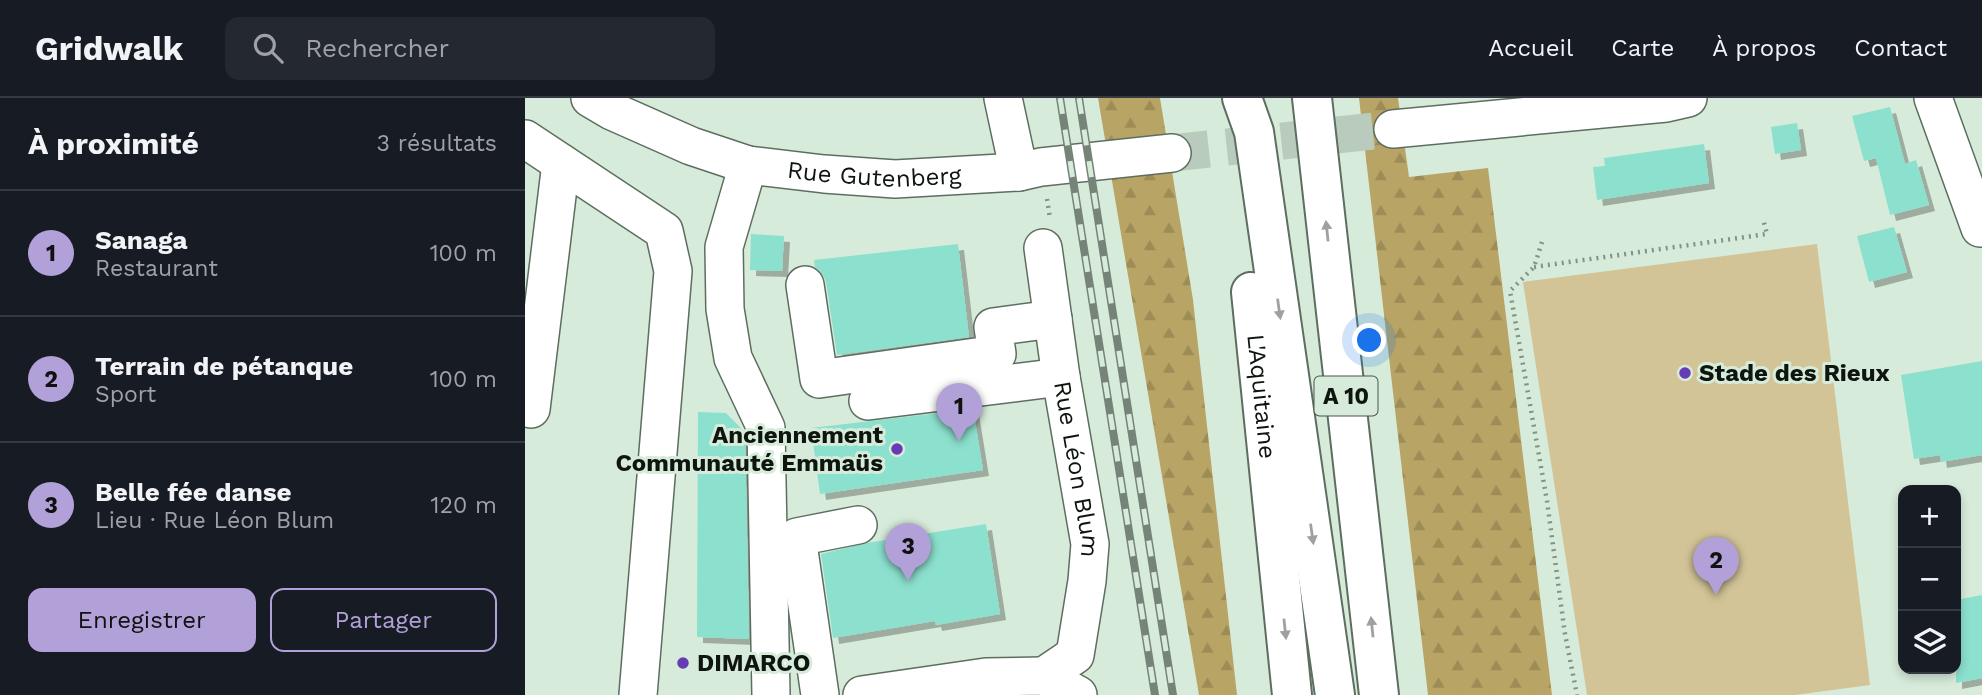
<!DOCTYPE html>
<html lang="fr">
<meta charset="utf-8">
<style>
:root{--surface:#171b24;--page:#242831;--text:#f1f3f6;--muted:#9ea1a6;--line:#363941;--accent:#b2a1d8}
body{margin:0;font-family:"Work Sans",sans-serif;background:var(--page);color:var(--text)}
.controls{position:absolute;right:21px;bottom:21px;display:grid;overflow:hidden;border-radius:14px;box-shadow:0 4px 10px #0003}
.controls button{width:63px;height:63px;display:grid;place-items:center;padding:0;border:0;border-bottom:2px solid var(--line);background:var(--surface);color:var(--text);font:35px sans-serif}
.you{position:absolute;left:845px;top:243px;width:24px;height:24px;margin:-18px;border:5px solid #fff;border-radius:50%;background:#1a73e8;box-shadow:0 0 0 10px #1a73e833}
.badge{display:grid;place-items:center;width:46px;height:46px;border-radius:50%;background:var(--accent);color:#111;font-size:23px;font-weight:700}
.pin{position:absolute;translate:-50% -58px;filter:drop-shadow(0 2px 4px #0008)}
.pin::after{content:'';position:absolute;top:37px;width:24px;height:21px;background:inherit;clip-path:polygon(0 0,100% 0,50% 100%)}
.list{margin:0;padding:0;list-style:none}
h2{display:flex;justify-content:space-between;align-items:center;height:91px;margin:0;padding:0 28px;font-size:30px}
h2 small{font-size:23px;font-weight:400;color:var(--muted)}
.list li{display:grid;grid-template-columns:46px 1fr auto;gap:21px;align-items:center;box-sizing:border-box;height:126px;padding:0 28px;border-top:2px solid var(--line)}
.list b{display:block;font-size:26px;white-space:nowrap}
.list p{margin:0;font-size:23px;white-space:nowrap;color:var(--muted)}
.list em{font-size:23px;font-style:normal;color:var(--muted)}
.actions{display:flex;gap:14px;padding:21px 28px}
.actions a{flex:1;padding:16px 0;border:2px solid var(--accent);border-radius:14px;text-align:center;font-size:24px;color:var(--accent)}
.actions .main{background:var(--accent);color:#111}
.icon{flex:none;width:38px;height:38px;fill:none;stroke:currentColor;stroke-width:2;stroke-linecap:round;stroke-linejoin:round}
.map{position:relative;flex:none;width:1457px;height:597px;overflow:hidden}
header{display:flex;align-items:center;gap:42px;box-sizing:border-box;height:98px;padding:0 35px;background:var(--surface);border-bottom:2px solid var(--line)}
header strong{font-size:33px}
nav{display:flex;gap:38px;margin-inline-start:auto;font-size:24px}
.search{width:490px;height:63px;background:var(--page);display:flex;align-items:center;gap:18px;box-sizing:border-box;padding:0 24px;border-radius:14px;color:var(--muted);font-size:26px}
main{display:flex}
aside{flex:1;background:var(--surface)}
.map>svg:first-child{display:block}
.forest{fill:url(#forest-firs)}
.pitch{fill:#d2c497}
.building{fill:#8ce0ce;filter:url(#shadow)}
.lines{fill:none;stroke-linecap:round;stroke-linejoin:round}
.minor-tunnel{stroke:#b9cbbc;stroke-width:37;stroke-dasharray:37 18;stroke-linecap:butt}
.minor-casing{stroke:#5d6e60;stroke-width:40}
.highway-casing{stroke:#5d6e60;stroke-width:42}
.path{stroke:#849286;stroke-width:4.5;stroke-dasharray:2 5;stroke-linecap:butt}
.minor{stroke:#fff;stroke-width:37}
.highway{stroke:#fff;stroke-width:38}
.rail-casing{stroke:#768378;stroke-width:8}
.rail{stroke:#d7ebda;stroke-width:5;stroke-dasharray:16;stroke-linecap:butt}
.oneway{fill:#9fa19f}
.poi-dot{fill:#663cb4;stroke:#d7ebda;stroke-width:2.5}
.labels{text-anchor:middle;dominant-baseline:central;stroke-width:6;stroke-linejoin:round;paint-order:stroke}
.shield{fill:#d7ebda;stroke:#4a554c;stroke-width:2}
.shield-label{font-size:23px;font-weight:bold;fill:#0e150f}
.street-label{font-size:24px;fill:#0e150f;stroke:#d7ebda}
.poi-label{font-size:24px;font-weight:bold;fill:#0e150f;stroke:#d7ebda;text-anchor:start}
</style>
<header>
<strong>Gridwalk</strong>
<div class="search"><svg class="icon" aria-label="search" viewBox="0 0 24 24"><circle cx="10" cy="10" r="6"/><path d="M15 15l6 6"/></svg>Rechercher</div>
<nav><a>Accueil</a><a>Carte</a><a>À propos</a><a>Contact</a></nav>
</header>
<main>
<aside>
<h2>À proximité<small>3 résultats</small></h2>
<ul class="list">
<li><span class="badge">1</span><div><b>Sanaga</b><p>Restaurant</p></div><em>100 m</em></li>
<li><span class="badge">2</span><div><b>Terrain de pétanque</b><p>Sport</p></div><em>100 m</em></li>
<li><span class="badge">3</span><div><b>Belle fée danse</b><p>Lieu · Rue Léon Blum</p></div><em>120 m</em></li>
</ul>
<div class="actions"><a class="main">Enregistrer</a><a>Partager</a></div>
</aside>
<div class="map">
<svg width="1457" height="597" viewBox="0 0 1457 597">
<defs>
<pattern id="forest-firs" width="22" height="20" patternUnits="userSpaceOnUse" patternTransform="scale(1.75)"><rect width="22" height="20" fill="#b8a465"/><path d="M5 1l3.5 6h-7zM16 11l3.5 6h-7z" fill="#9d8c56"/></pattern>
<filter id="shadow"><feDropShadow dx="6" dy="6" stdDeviation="0" flood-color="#0004"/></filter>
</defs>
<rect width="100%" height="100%" fill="#d7ebda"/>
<g class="forest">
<polygon points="573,0 635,0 668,202 712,597 674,597"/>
<polygon points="834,0 873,0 884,79 963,70 1027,597 903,597"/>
</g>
<polygon class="pitch" points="1292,146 1345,587 1270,597 1062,597 998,184"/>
<g class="building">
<polygon points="1365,9 1380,66 1391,62 1404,107 1365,117 1351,60 1339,63 1327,18"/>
<polygon points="1272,25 1276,52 1250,56 1246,29"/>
<polygon points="1179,46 1184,85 1072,102 1068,69 1080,68 1079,60"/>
<polygon points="1369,129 1382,174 1344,184 1332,138"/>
<polygon points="226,136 259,138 257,173 225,172"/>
<polygon points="433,146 444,239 312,257 301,184 297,175 290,169 289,162"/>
<polygon points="1457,263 1457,357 1416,364 1415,357 1389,361 1376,277"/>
<polygon points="448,311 458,372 295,396 286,330"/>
<polygon points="173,314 201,315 220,335 224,541 172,539"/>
<polygon points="461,426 475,516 411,527 410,523 308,540 296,456 342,445"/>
<polygon points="1457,497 1457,580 1431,585 1431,502"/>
</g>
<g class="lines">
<polyline class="minor-tunnel" points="647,55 868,31"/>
<defs>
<g id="minor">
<path id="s1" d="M65,0L87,13L166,48L223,67L299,76L370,81L494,74L516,69L647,55"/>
<polyline points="478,0 494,74"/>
<polyline points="1408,0 1455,130"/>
<polyline points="868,31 1141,5 1163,0"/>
<polyline points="0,41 139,133 148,173 113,597"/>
<polyline points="223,67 199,149 200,211 208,260 241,330 246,597"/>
<path id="s2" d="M518,150L536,279L565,446L562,483L550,557L519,578"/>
<polyline points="280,187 294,281 472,256 468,229 528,221"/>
<polyline points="343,303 536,279"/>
<polyline points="6,311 36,65"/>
<polyline points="295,597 272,439 333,427"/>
<polyline points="337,597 461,579 519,578 553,597"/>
</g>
<g id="highway">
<polyline points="717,0 729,34 810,597"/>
<polyline points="787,0 854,597"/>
<path id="s3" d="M726,194L767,597"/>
</g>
</defs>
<use href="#minor" class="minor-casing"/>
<use href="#highway" class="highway-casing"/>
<g class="path">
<polyline points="522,101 525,120"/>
<polyline points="1017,144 1009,169 985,193 1022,403 1040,536 1052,597"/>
<polyline points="1009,169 1242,136 1238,121"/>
</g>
<use href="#minor" class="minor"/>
<use href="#highway" class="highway"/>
<defs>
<g id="rail">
<polyline points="535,0 630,597"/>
<polyline points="554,0 648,597"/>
</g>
</defs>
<use href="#rail" class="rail-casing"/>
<use href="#rail" class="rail"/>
</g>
<defs><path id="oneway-solid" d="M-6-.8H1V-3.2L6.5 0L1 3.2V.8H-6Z" transform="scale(1.75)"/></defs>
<g class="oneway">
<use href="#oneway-solid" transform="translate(802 133) rotate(-96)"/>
<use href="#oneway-solid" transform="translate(754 211) rotate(82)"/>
<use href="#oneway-solid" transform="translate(787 436) rotate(82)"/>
<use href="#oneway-solid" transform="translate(847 529) rotate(-96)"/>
<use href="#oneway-solid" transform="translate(760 531) rotate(84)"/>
</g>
<g class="poi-dot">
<circle cx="1160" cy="275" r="7"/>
<circle cx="372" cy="351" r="7"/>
<circle cx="158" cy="565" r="7"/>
</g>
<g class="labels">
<rect class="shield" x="789.5" y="278.5" width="63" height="39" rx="5"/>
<g class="shield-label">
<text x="821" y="298">A 10</text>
</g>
<g class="street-label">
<text stroke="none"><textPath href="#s1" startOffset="299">Rue Gutenberg</textPath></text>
<text stroke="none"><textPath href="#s3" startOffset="105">L'Aquitaine</textPath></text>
<text stroke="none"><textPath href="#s2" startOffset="224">Rue Léon Blum</textPath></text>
</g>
<g class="poi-label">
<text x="1174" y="275">Stade des Rieux</text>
<text x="358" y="337" text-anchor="end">Anciennement<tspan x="358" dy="28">Communauté Emmaüs</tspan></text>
<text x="172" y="565">DIMARCO</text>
</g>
</g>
</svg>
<div class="controls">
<button>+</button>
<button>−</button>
<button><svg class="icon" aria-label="layers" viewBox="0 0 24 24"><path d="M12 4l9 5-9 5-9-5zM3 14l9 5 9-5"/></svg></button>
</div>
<div class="you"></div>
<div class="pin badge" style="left:434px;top:343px">1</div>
<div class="pin badge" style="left:1191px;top:497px">2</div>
<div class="pin badge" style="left:383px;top:483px">3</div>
</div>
</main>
